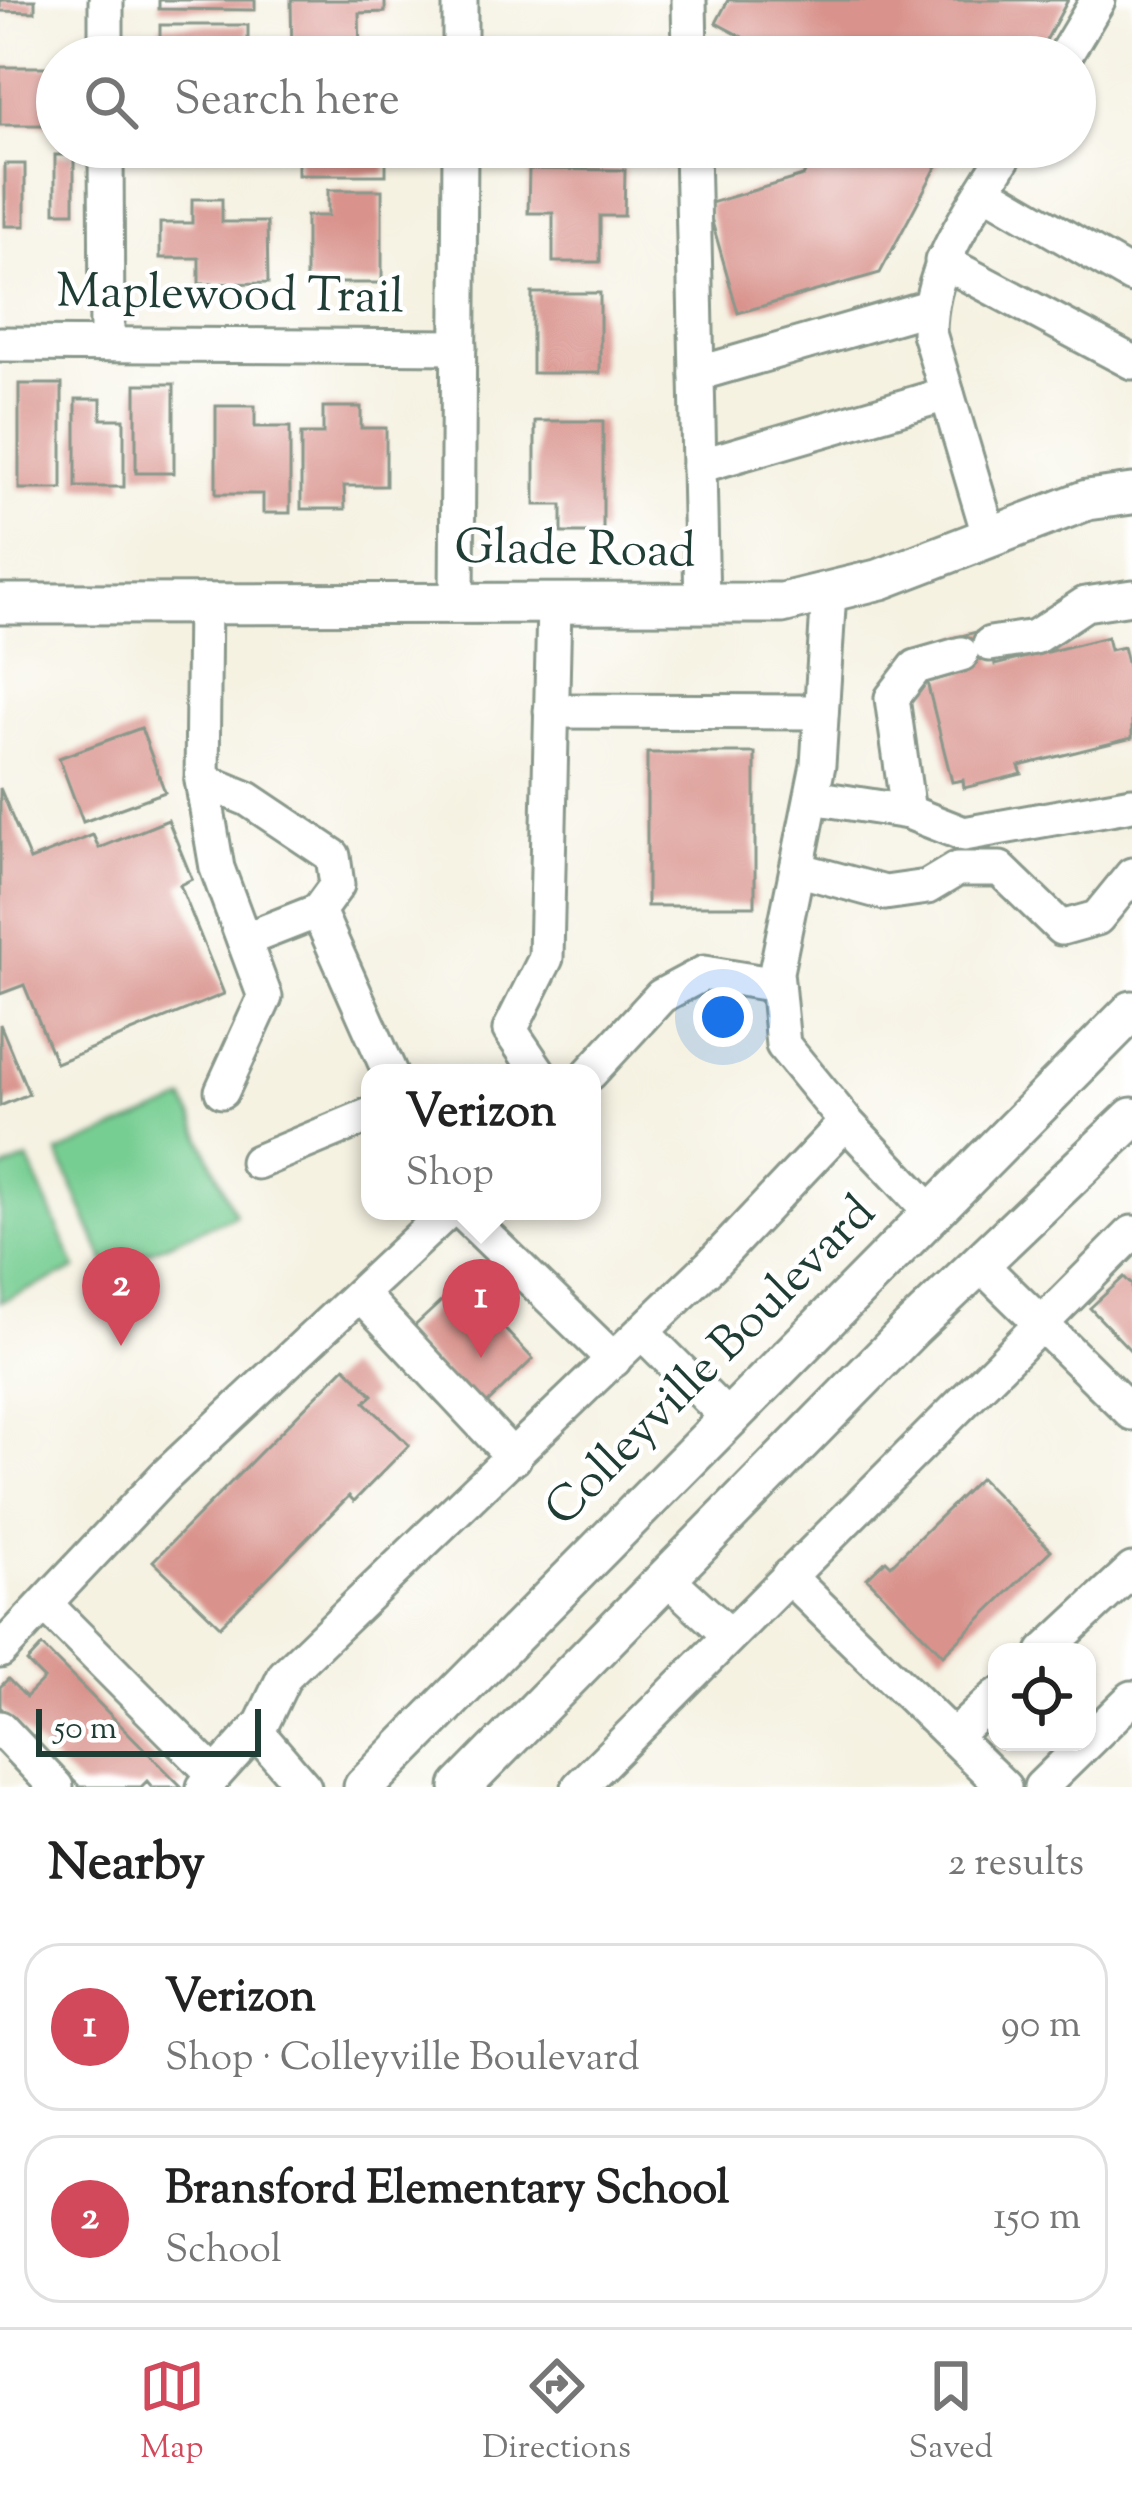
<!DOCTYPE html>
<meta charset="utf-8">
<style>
:root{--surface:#fff;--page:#f6f6f6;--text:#222;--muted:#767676;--line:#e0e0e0;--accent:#d1495b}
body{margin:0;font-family:"Sorts Mill Goudy",serif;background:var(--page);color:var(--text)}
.controls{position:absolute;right:36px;bottom:36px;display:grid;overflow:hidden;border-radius:24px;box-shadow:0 3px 9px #0004}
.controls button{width:108px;height:108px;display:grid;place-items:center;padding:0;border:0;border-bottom:3px solid var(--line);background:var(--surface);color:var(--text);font:60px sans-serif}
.scale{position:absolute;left:36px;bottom:30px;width:225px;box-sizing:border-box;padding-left:12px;border:6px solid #1f3d34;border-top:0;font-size:33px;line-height:42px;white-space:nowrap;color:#1f3d34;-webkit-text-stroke:9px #fff;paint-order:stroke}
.you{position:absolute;left:723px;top:1017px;width:42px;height:42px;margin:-30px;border:9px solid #fff;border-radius:50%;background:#1a73e8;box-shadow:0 0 0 18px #1a73e833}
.badge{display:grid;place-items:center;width:78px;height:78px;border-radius:50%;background:var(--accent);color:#fff;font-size:39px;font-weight:700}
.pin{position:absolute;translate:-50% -99px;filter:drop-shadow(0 3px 6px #0008)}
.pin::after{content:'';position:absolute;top:63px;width:42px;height:36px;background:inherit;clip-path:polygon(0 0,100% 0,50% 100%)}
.popup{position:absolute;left:361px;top:1064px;width:240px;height:156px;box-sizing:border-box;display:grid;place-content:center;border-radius:24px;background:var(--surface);filter:drop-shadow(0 3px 9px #0005);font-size:39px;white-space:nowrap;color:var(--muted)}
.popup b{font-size:45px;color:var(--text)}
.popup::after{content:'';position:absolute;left:50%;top:100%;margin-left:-24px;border:24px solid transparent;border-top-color:var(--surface)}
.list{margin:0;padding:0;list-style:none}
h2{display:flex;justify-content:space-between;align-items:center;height:156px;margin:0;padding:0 48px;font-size:51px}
h2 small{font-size:39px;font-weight:400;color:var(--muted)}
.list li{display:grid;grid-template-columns:78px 1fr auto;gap:36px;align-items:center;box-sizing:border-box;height:168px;margin:0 24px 24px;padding:0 24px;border:3px solid var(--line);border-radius:36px}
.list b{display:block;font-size:45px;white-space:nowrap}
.list p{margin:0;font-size:39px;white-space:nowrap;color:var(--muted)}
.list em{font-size:39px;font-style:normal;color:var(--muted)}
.icon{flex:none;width:66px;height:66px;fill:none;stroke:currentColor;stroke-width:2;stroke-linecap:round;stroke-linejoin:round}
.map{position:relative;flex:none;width:1132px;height:1787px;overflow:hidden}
.search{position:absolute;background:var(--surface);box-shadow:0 3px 9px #0004;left:36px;right:36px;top:36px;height:132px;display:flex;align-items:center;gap:30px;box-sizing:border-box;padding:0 42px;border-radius:66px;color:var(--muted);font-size:45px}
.sheet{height:540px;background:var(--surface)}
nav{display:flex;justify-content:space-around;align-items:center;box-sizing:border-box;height:168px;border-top:3px solid var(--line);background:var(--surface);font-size:33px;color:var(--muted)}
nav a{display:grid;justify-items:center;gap:6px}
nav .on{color:var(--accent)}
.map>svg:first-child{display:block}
.green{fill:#77ce93;stroke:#4b8664;stroke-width:3}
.building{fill:#d9938c}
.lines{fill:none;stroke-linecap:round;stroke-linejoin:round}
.minor-casing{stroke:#8a988b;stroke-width:39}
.major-casing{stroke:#8a988b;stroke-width:45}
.minor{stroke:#fff;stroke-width:33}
.major{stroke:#fff;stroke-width:39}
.labels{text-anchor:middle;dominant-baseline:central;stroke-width:9;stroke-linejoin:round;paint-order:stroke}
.street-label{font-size:48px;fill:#1f3d34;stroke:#fff}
</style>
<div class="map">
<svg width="1132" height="1787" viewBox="0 0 1132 1787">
<rect width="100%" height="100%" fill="#fff"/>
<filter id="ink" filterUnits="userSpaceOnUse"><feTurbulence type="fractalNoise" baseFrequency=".00833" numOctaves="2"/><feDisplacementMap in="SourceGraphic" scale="24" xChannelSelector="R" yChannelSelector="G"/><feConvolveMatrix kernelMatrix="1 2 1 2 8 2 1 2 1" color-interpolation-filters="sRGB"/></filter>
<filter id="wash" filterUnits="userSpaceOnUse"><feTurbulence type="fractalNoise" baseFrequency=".004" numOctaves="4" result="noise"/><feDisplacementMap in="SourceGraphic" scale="48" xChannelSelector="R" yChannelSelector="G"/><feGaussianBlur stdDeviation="2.7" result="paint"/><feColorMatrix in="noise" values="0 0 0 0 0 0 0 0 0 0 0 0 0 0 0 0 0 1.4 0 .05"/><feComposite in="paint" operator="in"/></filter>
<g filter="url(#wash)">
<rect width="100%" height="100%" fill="#f5f2e2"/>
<g class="green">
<polygon points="185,1100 235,1215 108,1269 58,1153"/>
<polygon points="28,1159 76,1269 0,1302 0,1171"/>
</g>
<g id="blocks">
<g class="building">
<polygon points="0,0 35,0 35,12 0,11"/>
<polygon points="159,0 255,0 255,10 159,9"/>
<polygon points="291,0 385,0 385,12 359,13 360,57 292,57"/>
<polygon points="728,0 1068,0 1037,57 780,57 716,23"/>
<rect x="160" y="25" width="88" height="32"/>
<polygon points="527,43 620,44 620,57 527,57"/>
<rect x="0" y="67" width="57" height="58"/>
<rect x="298" y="147" width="88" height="28"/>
<polygon points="818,147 947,147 880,273 738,313 707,204 803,176"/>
<rect x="55" y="155" width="19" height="57"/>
<rect x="5" y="164" width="20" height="62"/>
<polygon points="529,169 625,170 624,216 600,216 600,262 553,262 553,213 528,213"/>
<polygon points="328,190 382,190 382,283 306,283 306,216 328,216"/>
<polygon points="192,199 222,199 222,222 267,222 268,283 199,284 199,258 160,258 160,223 192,223"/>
<rect x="532" y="293" width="68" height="80"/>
<rect x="19" y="384" width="43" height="105"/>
<rect x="136" y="384" width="38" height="89"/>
<polygon points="76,399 101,399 101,419 124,419 124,487 76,487"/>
<polygon points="216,406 255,406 255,427 290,427 290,513 263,513 263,494 216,494"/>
<polygon points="323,407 361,407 361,428 386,428 386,486 344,486 345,509 301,509 301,434 323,434"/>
<polygon points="535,421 603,421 603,533 562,533 562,505 535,505"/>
<polygon points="987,629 995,665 1107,637 1110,650 1123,647 1132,682 1132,738 1019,766 1022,774 964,788 963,780 952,782 927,682 965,672 957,637"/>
<polygon points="141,728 165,792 83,822 59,758"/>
<rect x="647" y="753" width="108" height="153"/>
<polygon points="0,788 30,860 93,835 99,848 168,820 192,879 180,885 224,994 56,1063 24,985 0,994"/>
<polygon points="0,1024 29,1094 0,1106"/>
<polygon points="1124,1277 1132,1285 1132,1352 1090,1308"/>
<polygon points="461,1283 533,1359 479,1411 406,1334"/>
<polygon points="345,1367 373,1395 365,1402 409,1445 354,1501 349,1496 220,1626 153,1561"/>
<polygon points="980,1478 1051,1550 943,1655 867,1578 886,1560 891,1565"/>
<polygon points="42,1646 182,1787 152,1787 147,1781 141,1787 80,1787 0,1707 0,1687 8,1679 26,1697 44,1679 27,1662"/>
</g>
</g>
</g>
<g filter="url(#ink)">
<use href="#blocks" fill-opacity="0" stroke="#8a988b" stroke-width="3"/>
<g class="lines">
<defs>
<g id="minor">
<polyline points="106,0 106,57"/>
<polyline points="689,0 690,57"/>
<polyline points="460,57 460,0"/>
<polyline points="1064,57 1098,0"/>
<polyline points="106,147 107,342"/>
<polyline points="692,147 702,605"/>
<polyline points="984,190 1132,276"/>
<polyline points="942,261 1132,362"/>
<polyline points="0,344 459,347"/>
<polyline points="697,374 929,307"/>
<polyline points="699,466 947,394"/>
<path d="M990,538L929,333C929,262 975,206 1010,147"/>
<polyline points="204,601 202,780 217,868 265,997 222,1091"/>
<polyline points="457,602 460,147"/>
<polyline points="990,644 1035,637 1085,604 1132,597"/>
<polyline points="551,711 821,712"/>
<polyline points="202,780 248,799 333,856 337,885 318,911"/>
<polyline points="812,797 908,812 964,834 1132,804"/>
<polyline points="908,812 892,698 916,667 961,654"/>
<polyline points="797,869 885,893 927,887 957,869 1000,869 1061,928 1097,918 1132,875"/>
<polyline points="244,940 318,911 390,1073"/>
<polyline points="539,1073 510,1030 546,958 554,604"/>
<polyline points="590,1073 661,996 704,973 777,985"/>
<polyline points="846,1122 933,1214"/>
<polyline points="257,1162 370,1115"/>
<polyline points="461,1211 614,1360"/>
<polyline points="980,1264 1132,1413"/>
<polyline points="360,1294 514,1458"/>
<polyline points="642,1332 729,1419"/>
<polyline points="788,1576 953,1737 997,1696"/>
<polyline points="666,1577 729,1635"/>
<polyline points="45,1604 215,1775"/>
<polyline points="0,1651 163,1478 448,1211"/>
<polyline points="1044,1652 1132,1570"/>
<polyline points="0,1728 56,1787"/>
<polyline points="256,1731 304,1787"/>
<polyline points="953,1737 1004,1787"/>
<polyline points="204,1787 262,1723 285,1675 710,1266 846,1122 783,1045 776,972 818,765 829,592"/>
<polyline points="579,1787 1132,1233"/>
<polyline points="1041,1787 1132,1698"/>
</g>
<g id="major">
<polyline points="0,604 782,603 881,579 1087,500 1132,494"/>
<polyline points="364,1787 1132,1011"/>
<polyline points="461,1787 911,1329 1132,1118"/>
</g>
</defs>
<use href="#minor" class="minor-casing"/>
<use href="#major" class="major-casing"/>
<use href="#minor" class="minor"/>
<use href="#major" class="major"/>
</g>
</g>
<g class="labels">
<g class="street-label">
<text transform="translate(230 297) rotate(1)">Maplewood Trail</text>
<text transform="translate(575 552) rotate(1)">Glade Road</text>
<text transform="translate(712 1363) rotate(-45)">Colleyville Boulevard</text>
</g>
</g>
</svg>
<div class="controls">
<button><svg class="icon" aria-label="locate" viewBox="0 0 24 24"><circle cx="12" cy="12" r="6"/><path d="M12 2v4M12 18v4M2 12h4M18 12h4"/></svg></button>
</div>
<div class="scale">50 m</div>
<div class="you"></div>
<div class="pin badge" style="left:481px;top:1358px">1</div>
<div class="popup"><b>Verizon</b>Shop</div>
<div class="pin badge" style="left:121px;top:1346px">2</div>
<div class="search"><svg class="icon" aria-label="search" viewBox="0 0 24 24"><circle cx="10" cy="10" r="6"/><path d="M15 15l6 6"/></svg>Search here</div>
</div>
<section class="sheet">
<h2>Nearby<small>2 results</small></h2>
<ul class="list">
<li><span class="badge">1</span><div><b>Verizon</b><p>Shop · Colleyville Boulevard</p></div><em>90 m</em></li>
<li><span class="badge">2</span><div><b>Bransford Elementary School</b><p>School</p></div><em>150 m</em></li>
</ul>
</section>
<nav>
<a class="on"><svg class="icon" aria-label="map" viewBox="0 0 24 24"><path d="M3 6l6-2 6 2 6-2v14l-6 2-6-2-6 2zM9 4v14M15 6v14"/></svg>Map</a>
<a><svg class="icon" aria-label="directions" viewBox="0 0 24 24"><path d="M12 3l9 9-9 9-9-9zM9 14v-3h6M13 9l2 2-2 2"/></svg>Directions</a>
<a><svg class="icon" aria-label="saved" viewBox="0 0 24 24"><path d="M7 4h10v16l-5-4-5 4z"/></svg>Saved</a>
</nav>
